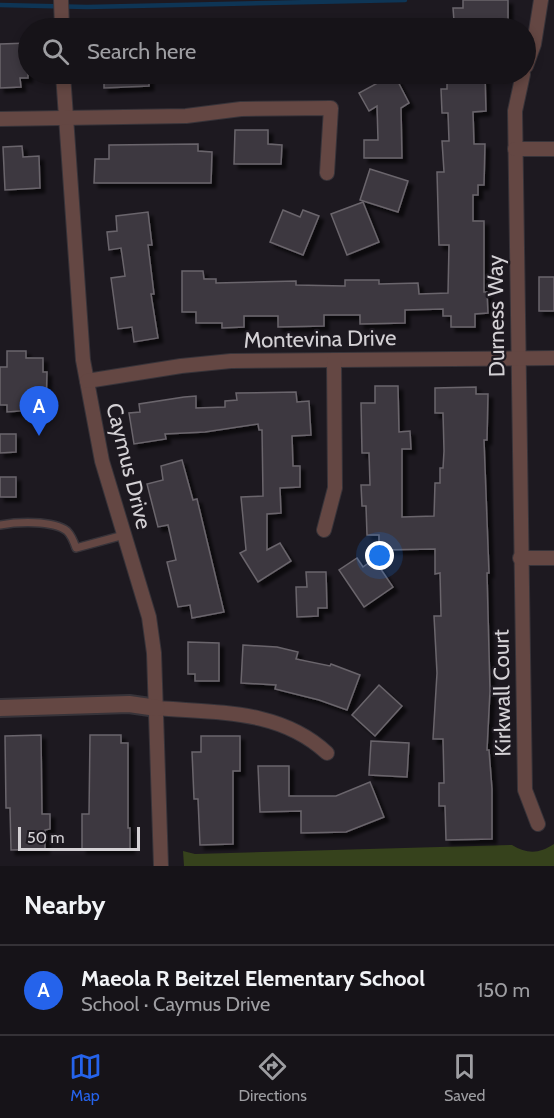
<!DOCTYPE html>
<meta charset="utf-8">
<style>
:root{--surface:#161318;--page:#1f1c21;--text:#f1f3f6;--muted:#9e9ea2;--line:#353237;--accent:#2563eb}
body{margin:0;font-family:Cabin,sans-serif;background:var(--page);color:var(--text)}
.scale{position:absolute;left:18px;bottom:15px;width:122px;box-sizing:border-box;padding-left:6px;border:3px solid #d4d1d5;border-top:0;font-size:16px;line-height:21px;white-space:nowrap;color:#d4d1d5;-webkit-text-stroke:4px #1d1920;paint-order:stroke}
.you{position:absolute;left:380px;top:556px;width:21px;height:21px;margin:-15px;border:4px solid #fff;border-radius:50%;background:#1a73e8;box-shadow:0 0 0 9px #1a73e833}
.badge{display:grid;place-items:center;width:39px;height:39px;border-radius:50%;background:var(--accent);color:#fff;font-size:20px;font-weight:700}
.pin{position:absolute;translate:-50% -50px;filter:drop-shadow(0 2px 3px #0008)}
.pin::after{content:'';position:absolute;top:32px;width:21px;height:18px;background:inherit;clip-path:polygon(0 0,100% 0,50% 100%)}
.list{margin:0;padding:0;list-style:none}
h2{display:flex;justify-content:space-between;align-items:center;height:78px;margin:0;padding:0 24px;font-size:26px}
h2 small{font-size:20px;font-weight:400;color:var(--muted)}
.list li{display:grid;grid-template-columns:39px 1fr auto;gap:18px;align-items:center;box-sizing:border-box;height:90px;padding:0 24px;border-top:2px solid var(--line)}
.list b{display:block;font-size:22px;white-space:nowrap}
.list p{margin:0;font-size:20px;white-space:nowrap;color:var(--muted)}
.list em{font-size:20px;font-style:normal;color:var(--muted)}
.icon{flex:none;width:33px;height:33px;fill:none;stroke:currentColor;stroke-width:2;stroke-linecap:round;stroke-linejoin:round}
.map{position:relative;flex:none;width:554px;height:866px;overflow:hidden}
.search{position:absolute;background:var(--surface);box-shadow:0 3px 9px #0003;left:18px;right:18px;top:18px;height:66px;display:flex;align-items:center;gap:15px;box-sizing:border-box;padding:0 21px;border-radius:33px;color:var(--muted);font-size:22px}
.sheet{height:168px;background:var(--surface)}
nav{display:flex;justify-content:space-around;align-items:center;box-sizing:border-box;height:84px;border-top:2px solid var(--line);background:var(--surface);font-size:16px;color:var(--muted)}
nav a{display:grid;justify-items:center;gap:3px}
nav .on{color:var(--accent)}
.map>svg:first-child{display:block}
.green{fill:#36421c}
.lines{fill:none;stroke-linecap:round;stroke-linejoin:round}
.stream{stroke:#0e3555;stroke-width:4.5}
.building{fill:#3e3940;stroke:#6a656c;stroke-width:1.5;filter:url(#shadow)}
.service-casing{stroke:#373339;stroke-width:10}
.minor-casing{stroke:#373339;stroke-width:16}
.tertiary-casing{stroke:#373339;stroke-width:20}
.service{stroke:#644743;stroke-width:7}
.minor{stroke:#644743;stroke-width:14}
.tertiary{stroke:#644743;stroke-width:16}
.labels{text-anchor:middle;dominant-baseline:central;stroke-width:4.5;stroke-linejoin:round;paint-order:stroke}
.street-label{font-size:22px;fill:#d4d1d5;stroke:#1d1920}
</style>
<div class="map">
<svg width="554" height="866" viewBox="0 0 554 866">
<defs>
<filter id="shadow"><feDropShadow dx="4.5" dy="4.5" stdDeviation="1.5" flood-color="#0009"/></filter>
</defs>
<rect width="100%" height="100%" fill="#1d1920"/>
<path class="green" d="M554,844V866H184L183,851L195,854L512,845C527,854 539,854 554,844Z"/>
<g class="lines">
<polyline class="stream" points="0,5 87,7 405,0"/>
</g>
<g class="building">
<polygon points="463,0 508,0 508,28 462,28 461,21 454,21 453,8 463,8"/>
<polygon points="28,43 28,78 20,78 21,87 0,88 0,44"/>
<polygon points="104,74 149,74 149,86 104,88"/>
<polygon points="394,74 409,103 401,108 402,158 364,158 364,140 378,140 377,106 369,111 359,93"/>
<polygon points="447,74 485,74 486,111 473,112 474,144 485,144 484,185 478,185 478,195 473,195 473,221 484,221 484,292 487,292 488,313 475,314 475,327 451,327 451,316 443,316 443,309 405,310 405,323 360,324 360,315 324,315 324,326 278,327 278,316 244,316 244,327 222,328 222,323 196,323 196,312 182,312 182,271 203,271 204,279 216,279 216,283 296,281 296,285 345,286 345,280 379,280 379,284 418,283 419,294 448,293 449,245 439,245 437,172 444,172 442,141 449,141 448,113 442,113 441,89 447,89"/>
<polygon points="235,130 268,130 268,144 282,145 281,164 234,164"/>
<polygon points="198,144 198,151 212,152 211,183 94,183 95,159 109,159 109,145"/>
<polygon points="22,146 23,157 39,156 40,188 5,190 3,147"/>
<polygon points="370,169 408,181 398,212 360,200"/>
<polygon points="363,202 379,242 347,255 331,214"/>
<polygon points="283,210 300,217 303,210 319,216 303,255 270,242"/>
<polygon points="148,212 152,245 148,245 154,294 151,294 158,338 134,342 132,327 118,329 111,278 125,276 121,248 109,250 107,232 117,231 116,216"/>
<rect x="539" y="277" width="15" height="34"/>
<polygon points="7,351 26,351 26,358 43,358 43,372 47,372 46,409 7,412 7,405 0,405 0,367 7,367"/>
<polygon points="375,386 398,386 399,432 410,431 411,449 402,449 402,517 434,516 435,483 440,483 440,468 443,468 444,451 443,413 435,413 435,388 476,387 476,394 488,394 487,440 484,440 489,573 487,573 490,691 487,750 489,750 492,789 492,839 446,840 445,806 439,806 439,783 444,783 443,739 433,739 437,673 434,616 441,616 440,573 435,574 435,549 379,550 379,535 367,535 366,506 362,506 361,485 370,485 369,453 362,453 361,403 375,403"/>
<polygon points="296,392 297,402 309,401 311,435 292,436 293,466 300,466 300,487 280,488 281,513 267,514 267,550 280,543 291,561 258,582 240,553 246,550 241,497 263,496 262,430 259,430 258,424 205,432 165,434 166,439 134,444 129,413 140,412 139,404 184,397 196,396 196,408 225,407 225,401 237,400 236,393"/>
<polygon points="0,434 16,434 16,452 0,453"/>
<polygon points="182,460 193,500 197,499 224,612 192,618 190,605 178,607 167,562 176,560 168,525 158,527 147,484 163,480 161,466"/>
<rect x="0" y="477" width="16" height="20"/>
<polygon points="357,558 363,567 374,559 393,587 364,607 339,570"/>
<polygon points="306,572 326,572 327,608 318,608 318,616 297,617 296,587 307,587"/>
<polygon points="188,642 219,643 219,681 195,681 195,674 188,674"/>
<polygon points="243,645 277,647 298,652 296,659 330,666 331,664 360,675 347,710 319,700 275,689 276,685 241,683"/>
<polygon points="379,685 402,706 375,736 352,715"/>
<polygon points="41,735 42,814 50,814 50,829 45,830 45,849 11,850 10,808 6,808 5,736"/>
<polygon points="90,735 121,735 121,743 128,743 128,828 130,828 130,849 82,849 82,814 89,814"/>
<polygon points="201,736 240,736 240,771 233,771 233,844 200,845 198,799 194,799 192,752 201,752"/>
<polygon points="371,741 409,743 407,777 369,775"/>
<polygon points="258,766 289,766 289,796 336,796 370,782 384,817 346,832 301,833 301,811 260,812"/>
</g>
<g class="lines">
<defs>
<path id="service" d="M0,525C17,522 53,520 67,531C72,536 74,542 76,548L124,535"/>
<g id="minor">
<polyline points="61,0 62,28"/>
<polyline points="526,66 534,44 541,0"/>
<polyline points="63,74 83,360 102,461 149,617 154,653 161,866"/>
<polyline points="523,74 515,111 525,790 538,824"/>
<polyline points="0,119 186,116 241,109 331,108 327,173"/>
<polyline points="515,149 554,149"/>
<polyline points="87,381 181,366 231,361 554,358"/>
<polyline points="324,530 335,488 334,360"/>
<polyline points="520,558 554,558"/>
<path d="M157,708C217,713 280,709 327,753"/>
</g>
<polyline id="tertiary" points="0,708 129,704 157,708"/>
</defs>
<use href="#service" class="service-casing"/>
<use href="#minor" class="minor-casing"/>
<use href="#tertiary" class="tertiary-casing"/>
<use href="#service" class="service"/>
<use href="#minor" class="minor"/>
<use href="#tertiary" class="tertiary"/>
</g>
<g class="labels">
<g class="street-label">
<text transform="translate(496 316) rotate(-91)">Durness Way</text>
<text transform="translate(320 339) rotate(-1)">Montevina Drive</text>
<text transform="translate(129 466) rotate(76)">Caymus Drive</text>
<text transform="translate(502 693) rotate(-91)">Kirkwall Court</text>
</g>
</g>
</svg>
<div class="scale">50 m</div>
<div class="you"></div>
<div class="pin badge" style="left:39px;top:436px">A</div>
<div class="search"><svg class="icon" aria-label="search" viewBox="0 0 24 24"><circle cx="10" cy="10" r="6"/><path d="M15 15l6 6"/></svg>Search here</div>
</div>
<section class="sheet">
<h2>Nearby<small></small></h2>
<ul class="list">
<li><span class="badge">A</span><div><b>Maeola R Beitzel Elementary School</b><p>School · Caymus Drive</p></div><em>150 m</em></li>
</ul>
</section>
<nav>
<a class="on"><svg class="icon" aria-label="map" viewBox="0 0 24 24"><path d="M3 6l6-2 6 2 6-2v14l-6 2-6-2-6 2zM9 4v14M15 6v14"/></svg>Map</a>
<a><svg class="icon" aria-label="directions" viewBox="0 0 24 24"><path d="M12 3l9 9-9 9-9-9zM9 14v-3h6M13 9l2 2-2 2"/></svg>Directions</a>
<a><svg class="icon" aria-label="saved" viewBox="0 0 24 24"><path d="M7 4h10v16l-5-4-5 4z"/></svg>Saved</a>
</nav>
